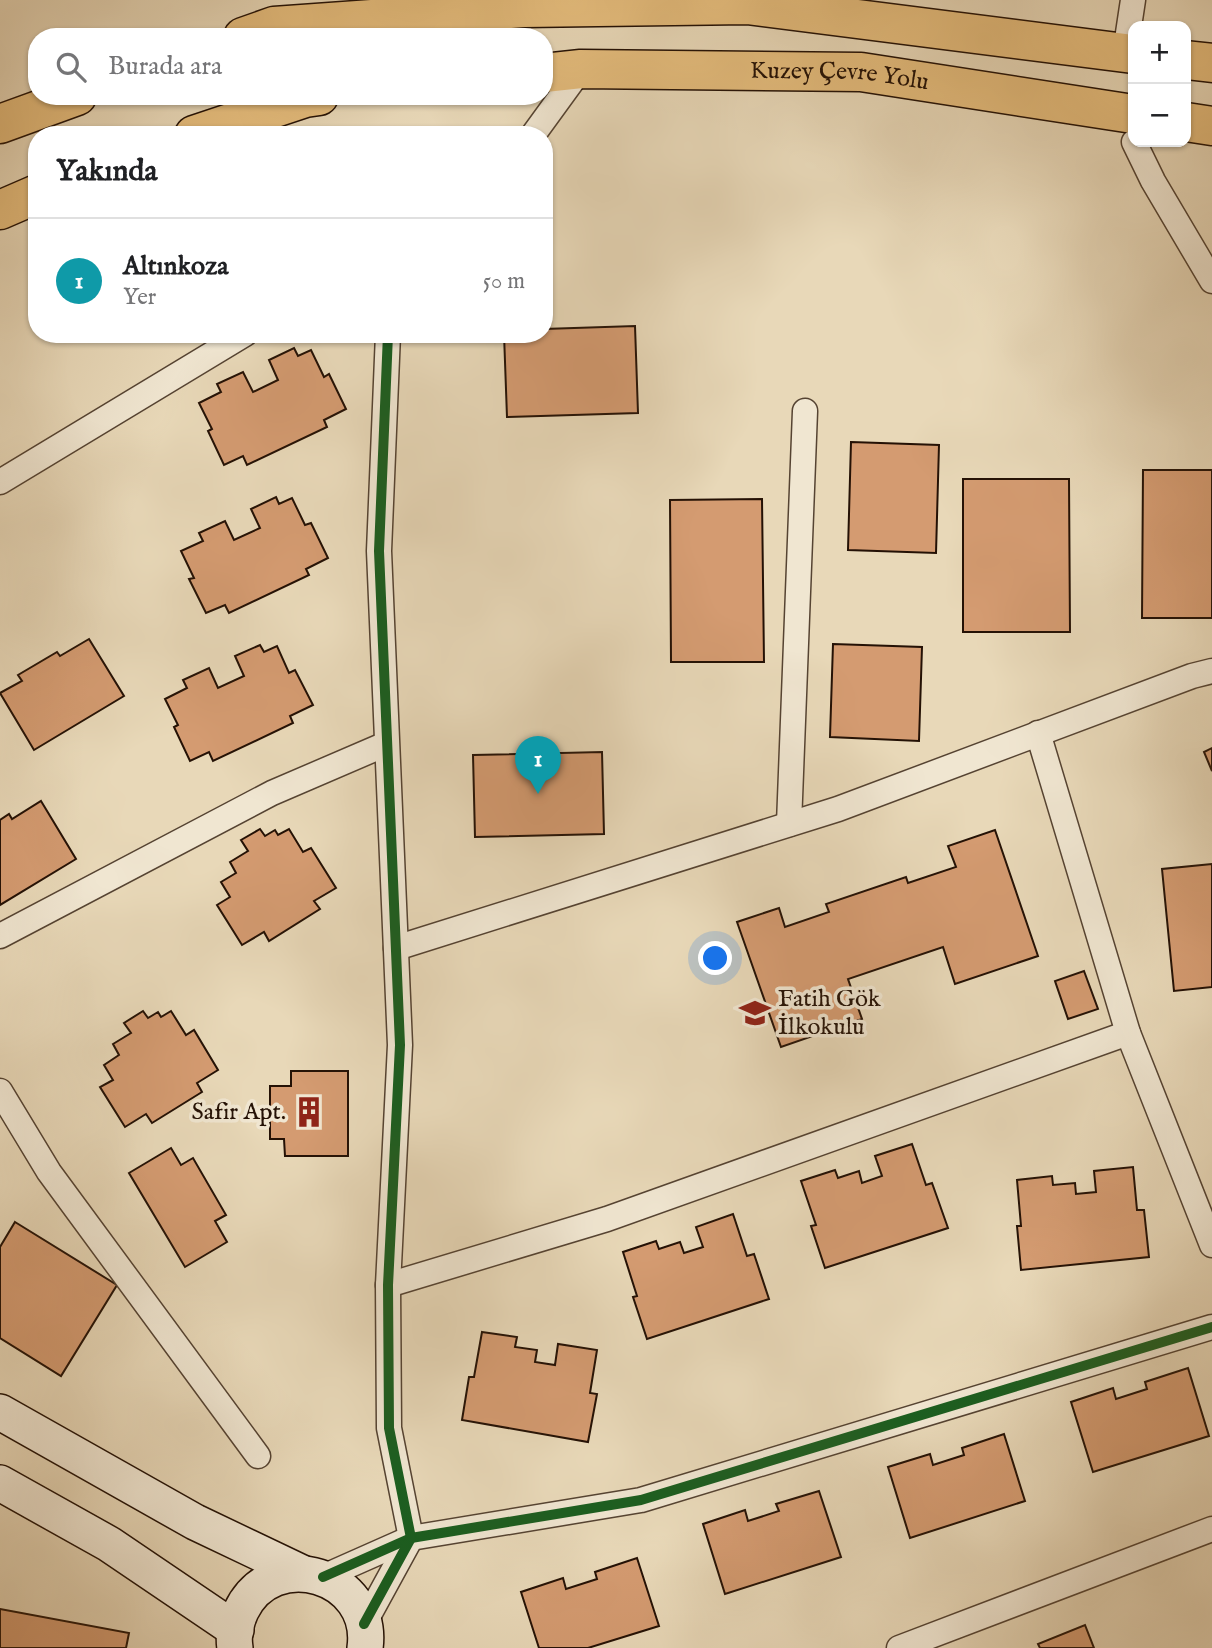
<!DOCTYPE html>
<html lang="tr">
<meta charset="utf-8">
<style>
:root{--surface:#fff;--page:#f6f6f6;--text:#202124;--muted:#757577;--line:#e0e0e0;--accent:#2563eb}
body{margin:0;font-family:"IM FELL English",serif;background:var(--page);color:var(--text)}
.controls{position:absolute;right:21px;top:21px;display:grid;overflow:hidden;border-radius:14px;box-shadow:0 2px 5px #0004}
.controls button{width:63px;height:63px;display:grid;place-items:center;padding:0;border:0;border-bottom:2px solid var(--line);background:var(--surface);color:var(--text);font:35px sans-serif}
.you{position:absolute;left:716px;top:959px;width:24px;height:24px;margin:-18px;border:5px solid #fff;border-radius:50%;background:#1a73e8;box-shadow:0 0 0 10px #1a73e833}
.badge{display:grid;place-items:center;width:46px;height:46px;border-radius:50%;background:var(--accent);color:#fff;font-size:23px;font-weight:700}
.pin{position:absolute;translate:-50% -58px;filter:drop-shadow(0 2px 4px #0008)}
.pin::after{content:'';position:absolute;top:37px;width:24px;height:21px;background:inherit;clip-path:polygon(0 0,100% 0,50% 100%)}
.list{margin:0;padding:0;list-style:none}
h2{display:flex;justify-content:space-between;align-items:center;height:91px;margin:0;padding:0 28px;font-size:30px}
h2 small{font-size:23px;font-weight:400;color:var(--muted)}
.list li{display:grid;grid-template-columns:46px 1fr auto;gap:21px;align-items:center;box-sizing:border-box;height:126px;padding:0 28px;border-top:2px solid var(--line)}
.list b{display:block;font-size:26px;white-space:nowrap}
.list p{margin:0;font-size:23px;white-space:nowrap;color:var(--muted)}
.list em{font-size:23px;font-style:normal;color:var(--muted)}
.icon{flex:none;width:38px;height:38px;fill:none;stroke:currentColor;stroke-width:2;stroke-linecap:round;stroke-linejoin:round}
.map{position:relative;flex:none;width:1212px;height:1648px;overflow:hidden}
.search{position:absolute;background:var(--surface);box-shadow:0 2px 5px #0004;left:28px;top:28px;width:525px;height:77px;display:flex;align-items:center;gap:18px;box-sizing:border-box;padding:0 24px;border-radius:28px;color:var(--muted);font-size:26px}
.panel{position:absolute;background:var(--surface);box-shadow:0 2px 5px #0004;left:28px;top:126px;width:525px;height:217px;border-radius:28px}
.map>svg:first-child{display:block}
.building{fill:#d49b71;stroke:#241105;stroke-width:2}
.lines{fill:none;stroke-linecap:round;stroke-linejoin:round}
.street-casing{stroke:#554332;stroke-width:27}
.secondary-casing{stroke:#241105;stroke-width:38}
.primary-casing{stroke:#241105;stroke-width:41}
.street{stroke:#f0e6d1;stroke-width:24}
.secondary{stroke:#f0e6d1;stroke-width:35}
.primary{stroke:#e4bc7c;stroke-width:38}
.cycleway-casing{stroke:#f0e6d1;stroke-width:15}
.cycleway{stroke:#1b5e20;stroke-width:10}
.labels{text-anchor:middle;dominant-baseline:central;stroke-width:7;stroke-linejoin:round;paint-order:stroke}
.street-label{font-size:24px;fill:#241105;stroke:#f0e6d1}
.poi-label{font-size:24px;fill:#241105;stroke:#f0e6d1;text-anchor:start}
</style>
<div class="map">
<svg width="1212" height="1648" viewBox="0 0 1212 1648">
<rect width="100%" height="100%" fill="#e8d8b8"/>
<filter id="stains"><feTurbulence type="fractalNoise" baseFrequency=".00286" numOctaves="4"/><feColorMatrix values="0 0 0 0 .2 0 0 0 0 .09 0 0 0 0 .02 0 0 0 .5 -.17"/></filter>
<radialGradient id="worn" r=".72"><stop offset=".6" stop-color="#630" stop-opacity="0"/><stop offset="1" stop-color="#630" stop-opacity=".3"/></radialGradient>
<g class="building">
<polygon points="635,326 638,413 507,417 504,334 544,334 544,329"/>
<polygon points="294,348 298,356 311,350 324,377 329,374 346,409 324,420 327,427 247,465 243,456 224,465 208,431 212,429 199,403 221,392 217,384 243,372 253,392 278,380 269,360"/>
<polygon points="851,442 939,445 936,553 848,550"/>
<polygon points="1143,470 1212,470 1212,618 1142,618"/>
<polygon points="963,479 1069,479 1070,632 963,632"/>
<polygon points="276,497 279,504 292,498 305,525 311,523 328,558 306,569 309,575 229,613 225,605 206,613 189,579 194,578 181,551 203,541 199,533 225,521 234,540 260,528 251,509"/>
<polygon points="762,499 764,662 671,662 670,500"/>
<polygon points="89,639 124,696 34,750 0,693 22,681 18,675 57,652 60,656"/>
<polygon points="833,644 922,647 919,741 830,737"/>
<polygon points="260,645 264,652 277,646 289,673 295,670 313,705 290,716 293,723 213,761 209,752 190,761 174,727 178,725 165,699 187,688 183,680 209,668 218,688 244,676 235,656"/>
<polygon points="1212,748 1212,771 1204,752"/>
<polygon points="602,752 604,834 475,837 473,755"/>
<polygon points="41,801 76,859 0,905 0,820 9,814 12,819"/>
<polygon points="260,829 265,836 275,830 278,835 289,829 303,852 311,848 336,888 314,901 320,909 269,941 264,932 242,945 217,905 230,897 221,882 236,873 230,862 248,851 241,840"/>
<polygon points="995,830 1038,956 955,984 943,947 848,979 862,1019 781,1047 737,922 779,908 785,927 829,912 826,904 906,877 908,883 956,867 948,846"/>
<polygon points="1212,864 1212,987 1174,991 1162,869"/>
<polygon points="1084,971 1098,1009 1068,1019 1055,981"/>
<polygon points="143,1011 148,1018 158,1012 161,1017 171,1011 186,1035 194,1030 218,1070 197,1083 202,1092 152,1123 146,1114 125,1127 100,1087 113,1080 104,1065 119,1055 113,1044 131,1033 124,1023"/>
<polygon points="291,1071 348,1071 348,1156 285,1156 284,1139 270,1139 270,1086 291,1086"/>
<polygon points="912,1144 926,1185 932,1183 948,1228 825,1268 811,1226 816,1225 801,1181 835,1170 838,1178 859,1171 862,1183 882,1176 875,1156"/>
<polygon points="171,1148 181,1165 193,1158 226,1215 215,1221 227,1242 185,1267 129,1173"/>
<polygon points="1133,1167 1137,1210 1144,1210 1149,1257 1021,1270 1017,1226 1021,1226 1017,1180 1052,1176 1053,1185 1075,1183 1076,1194 1096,1192 1094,1171"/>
<polygon points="733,1214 747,1256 754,1254 769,1299 647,1339 633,1297 637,1296 623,1252 656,1241 659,1249 680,1242 684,1253 703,1247 696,1227"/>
<polygon points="15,1222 117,1285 61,1376 0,1338 0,1247"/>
<polygon points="482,1332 517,1337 515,1347 537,1350 535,1362 555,1365 558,1344 597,1350 590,1393 597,1394 588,1442 462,1420 469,1377 474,1377"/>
<polygon points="1188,1368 1209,1436 1093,1472 1071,1402 1113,1388 1116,1399 1147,1389 1145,1382"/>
<polygon points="1004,1434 1025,1501 910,1538 888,1467 930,1454 933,1465 964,1455 962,1448"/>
<polygon points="819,1491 841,1557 725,1594 703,1524 745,1510 748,1521 779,1511 776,1504"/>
<polygon points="637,1558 659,1626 588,1648 539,1648 521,1592 563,1578 566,1589 597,1579 595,1572"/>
<polygon points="0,1609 129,1633 126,1648 0,1648"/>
<polygon points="1085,1625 1094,1648 1040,1648 1038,1644"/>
</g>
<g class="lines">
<defs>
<g id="street">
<polyline points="1125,53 1133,0"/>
<polyline points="533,135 581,69"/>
<polyline points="1134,142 1153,181 1212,281"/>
<polyline points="0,482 245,334"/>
<polyline points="1038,733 1128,1033 1212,1245"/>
<polyline points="789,824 805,411"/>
<polyline points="0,936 272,793 386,744"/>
<polyline points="396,948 838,809 1192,676 1212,671"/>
<polyline points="0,1091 49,1172 258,1456"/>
<polyline points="388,1285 607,1219 1128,1033"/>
<polyline points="323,1577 411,1538 641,1500 1212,1327"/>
<polyline points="364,1624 411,1538 389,1428 388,1285 400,1045 379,551 388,334"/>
<polyline points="899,1648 1212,1529"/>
</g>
<g id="secondary">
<polyline points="0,1412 195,1522 302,1573"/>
<polyline points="0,1483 109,1544 236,1630"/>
<path d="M235,1648C233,1636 236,1622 241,1611C273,1544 375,1575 365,1648"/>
</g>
<g id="primary">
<polyline points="243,37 274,26 524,8 747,5 1133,54"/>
<polyline points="1186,60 1212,63"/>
<path id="s1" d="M544,73L581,69L861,72L1133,114"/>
<polyline points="1186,122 1212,126"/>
<polyline points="0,124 77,96"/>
<polyline points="194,135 305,98 319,96"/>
<polyline points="0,210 37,194"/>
</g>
</defs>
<use href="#street" class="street-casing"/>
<use href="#secondary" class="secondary-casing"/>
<use href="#primary" class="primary-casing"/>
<use href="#street" class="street"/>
<use href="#secondary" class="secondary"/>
<use href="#primary" class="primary"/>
<defs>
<g id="cycleway">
<polyline points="323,1577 411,1538 641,1500 1212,1327"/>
<polyline points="364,1624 411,1538 389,1428 388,1285 400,1045 379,551 388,334"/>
</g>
</defs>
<use href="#cycleway" class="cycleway-casing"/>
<use href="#cycleway" class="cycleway"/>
</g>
<defs>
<symbol id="school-bare" viewBox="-9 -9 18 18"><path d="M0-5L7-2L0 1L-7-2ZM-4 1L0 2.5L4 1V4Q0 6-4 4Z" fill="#8f2418" stroke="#f0e6d1" stroke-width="2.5" paint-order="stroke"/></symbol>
<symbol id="building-bare" viewBox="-9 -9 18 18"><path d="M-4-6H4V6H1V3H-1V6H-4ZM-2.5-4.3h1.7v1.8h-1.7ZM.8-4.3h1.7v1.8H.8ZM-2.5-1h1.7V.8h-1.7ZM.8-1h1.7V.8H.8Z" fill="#8f2418" stroke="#f0e6d1" stroke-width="2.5" paint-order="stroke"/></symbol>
</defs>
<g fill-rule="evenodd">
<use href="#school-bare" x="733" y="991" width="44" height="44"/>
<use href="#building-bare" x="287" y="1090" width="44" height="44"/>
</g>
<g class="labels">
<g class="street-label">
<text stroke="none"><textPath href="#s1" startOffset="296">Kuzey Çevre Yolu</textPath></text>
</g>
<g class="poi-label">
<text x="778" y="999">Fatih Gök<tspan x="778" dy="28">İlkokulu</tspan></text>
<text x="286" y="1112" text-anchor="end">Safir Apt.</text>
</g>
</g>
<rect width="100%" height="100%" filter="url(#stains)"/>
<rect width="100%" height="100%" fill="url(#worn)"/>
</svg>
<div class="controls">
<button>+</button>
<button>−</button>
</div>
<div class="you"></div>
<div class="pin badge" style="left:538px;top:794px;background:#0f9aa8">1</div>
<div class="search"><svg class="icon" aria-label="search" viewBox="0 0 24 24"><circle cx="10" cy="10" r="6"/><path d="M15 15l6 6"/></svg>Burada ara</div>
<section class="panel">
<h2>Yakında<small></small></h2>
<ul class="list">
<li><span class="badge" style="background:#0f9aa8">1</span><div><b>Altınkoza</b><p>Yer</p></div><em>50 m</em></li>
</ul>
</section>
</div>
